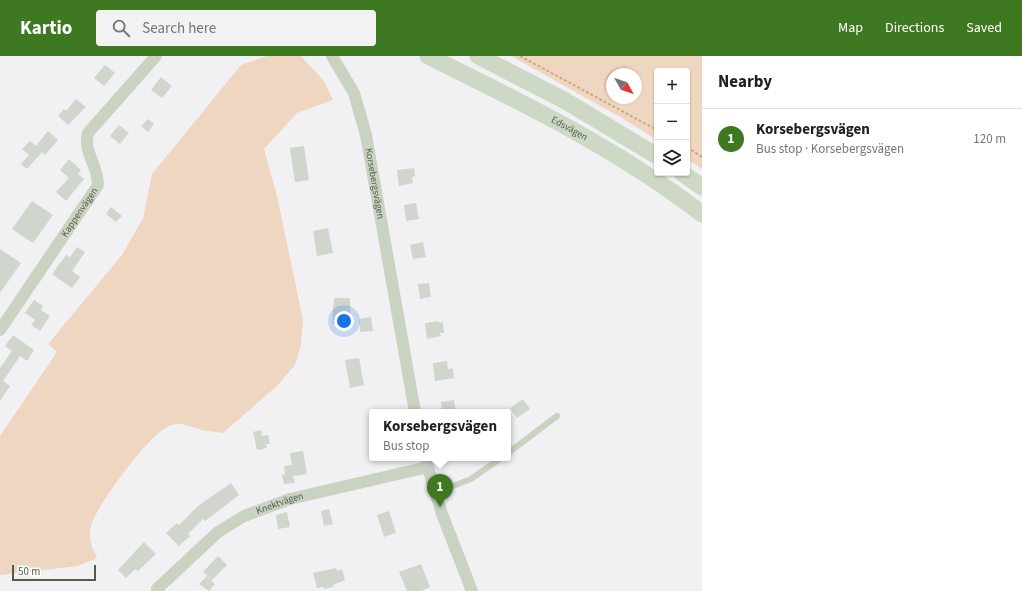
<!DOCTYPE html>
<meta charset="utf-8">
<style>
:root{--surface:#fff;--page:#f2f2f2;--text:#202124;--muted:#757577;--line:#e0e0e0;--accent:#3e7820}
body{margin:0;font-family:"Source Sans 3",sans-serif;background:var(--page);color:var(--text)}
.controls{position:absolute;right:12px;top:12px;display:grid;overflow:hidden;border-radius:4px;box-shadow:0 1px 3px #0004}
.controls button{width:36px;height:36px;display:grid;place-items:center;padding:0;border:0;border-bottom:1px solid var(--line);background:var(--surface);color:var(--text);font:20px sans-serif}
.compass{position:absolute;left:606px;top:12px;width:36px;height:36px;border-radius:50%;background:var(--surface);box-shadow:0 1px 3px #0004;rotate:130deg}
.scale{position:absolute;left:12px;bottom:10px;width:84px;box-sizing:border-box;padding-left:4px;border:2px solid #535e49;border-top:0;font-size:11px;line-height:14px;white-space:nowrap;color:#535e49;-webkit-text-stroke:3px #fff;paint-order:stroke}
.you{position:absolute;left:344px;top:265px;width:14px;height:14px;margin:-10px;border:3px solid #fff;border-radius:50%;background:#1a73e8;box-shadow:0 0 0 6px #1a73e833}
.badge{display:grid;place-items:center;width:26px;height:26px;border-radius:50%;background:var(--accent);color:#fff;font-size:13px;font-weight:700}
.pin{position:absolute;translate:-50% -33px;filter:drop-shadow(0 1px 2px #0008)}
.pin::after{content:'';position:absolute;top:21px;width:14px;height:12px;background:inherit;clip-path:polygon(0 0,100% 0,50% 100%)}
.popup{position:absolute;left:369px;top:353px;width:142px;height:52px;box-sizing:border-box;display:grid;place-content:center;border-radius:4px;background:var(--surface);filter:drop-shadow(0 1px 3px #0005);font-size:13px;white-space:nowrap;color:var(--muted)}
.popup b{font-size:15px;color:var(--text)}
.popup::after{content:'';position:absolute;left:50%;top:100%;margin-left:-8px;border:8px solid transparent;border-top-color:var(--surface)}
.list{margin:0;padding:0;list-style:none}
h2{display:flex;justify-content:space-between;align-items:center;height:52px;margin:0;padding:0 16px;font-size:17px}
h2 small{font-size:13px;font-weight:400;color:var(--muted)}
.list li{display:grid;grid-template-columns:26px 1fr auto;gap:12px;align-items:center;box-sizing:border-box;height:60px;padding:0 16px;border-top:1px solid var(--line)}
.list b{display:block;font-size:15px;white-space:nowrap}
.list p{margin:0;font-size:13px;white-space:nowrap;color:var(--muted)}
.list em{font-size:13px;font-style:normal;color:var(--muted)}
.icon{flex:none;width:22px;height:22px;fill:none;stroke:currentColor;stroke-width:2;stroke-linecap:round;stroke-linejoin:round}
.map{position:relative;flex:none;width:702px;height:535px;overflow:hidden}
header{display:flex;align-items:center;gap:24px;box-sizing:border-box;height:56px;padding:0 20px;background:var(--accent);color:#fff}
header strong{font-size:19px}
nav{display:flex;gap:22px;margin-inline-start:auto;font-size:14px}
.search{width:280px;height:36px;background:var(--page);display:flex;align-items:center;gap:10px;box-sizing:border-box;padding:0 14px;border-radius:4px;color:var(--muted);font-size:15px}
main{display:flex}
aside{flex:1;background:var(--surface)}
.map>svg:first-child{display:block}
.green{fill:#efd6c1;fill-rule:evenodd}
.building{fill:#d0d5ce}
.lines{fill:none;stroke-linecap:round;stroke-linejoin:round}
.path{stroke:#cdaa79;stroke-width:2;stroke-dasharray:3 2;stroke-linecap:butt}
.lane{stroke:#cad2c2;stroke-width:6}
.street{stroke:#cad2c2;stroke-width:12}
.secondary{stroke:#cdd9c4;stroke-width:17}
.labels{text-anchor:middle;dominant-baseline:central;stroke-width:3;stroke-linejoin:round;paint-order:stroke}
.street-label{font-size:10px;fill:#535e49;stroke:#fff}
</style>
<header>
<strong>Kartio</strong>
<div class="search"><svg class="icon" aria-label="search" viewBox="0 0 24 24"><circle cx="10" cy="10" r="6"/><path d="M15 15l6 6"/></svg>Search here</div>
<nav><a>Map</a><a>Directions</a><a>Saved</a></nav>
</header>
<main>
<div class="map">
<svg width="702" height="535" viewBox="0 0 702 535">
<rect width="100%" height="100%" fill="#f1f1f3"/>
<g class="green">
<path d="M267,0H301L324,25L333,44L297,57L264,93L277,140L303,264L301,289L295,309L277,330L223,377C216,376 208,375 201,374C190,371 181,365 169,370C150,377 96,450 91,470C88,483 92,491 97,502L78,510L0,519V380L57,296L48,288L122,199L143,162L152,118L241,9Z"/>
<path d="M511,0H702V113L687,103V15H657V84L620,61ZM612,18H636V42H612Z"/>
</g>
<g class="building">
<polygon points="105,9 115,17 104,30 94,22"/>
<polygon points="161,21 172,30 162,42 151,34"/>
<polygon points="76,43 86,51 68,69 58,60 64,53 66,55"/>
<polygon points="148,63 154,68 148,76 141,70"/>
<polygon points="119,69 129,77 120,88 110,80"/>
<polygon points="48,75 58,84 45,99 42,96 27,113 21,108 29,99 22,93 30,85 36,90"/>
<polygon points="304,90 309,124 295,126 290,92"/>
<polygon points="69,103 81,114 78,118 84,123 66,145 56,136 69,122 60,114"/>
<polygon points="414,112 415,120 412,121 413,127 399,130 397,114"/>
<polygon points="32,145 53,159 33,187 12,173"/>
<polygon points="416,147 419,163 406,165 404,149"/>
<polygon points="111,151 122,160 116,166 106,158"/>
<polygon points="328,172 333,197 317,200 313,175"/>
<polygon points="423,186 426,201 413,203 410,189"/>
<polygon points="77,191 85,196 72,215 80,221 72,232 52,218 66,199 70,201"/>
<polygon points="0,193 21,207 0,237"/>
<polygon points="429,227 431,241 420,243 418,228"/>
<polygon points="334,242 350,242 351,267 332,268"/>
<polygon points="34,244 43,250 41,254 50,260 40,275 31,269 35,264 25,257"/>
<polygon points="371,261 373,275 360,276 359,263"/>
<polygon points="438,265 439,267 443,266 444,277 440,277 441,280 427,283 425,267"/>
<polygon points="13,279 34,294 27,305 20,300 3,325 10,330 0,345 0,312 12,295 5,290"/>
<polygon points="359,302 364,329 350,332 345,304"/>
<polygon points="447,305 448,313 453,312 454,322 435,325 433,307"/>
<polygon points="523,343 530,353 517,362 510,352"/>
<polygon points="454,344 456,356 442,356 441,346"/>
<polygon points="261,374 262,380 268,379 270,388 266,388 267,392 257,394 253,376"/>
<polygon points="303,395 307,418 293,420 295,427 284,428 282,419 285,418 284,410 292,409 290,397"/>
<polygon points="231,427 239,439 205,465 203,463 188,478 190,480 179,490 166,477 177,467 179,469 198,450"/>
<polygon points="329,453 333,468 324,470 321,455"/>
<polygon points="389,455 396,477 384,481 377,459"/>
<polygon points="287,456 290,471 278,473 276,459"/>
<polygon points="144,486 156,498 138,515 135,513 126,522 118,514"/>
<polygon points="218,500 227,509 212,524 203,516"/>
<polygon points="421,508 430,531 421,535 407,535 399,516"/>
<polygon points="336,512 337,515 342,513 345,524 333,529 334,531 324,533 323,531 317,532 313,517"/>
<polygon points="207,520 215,528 209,535 199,528"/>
</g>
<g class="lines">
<g class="path">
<polyline points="520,0 657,74"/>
<polyline points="687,91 702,101"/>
</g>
<g class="lane">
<polyline points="508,397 557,360"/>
<polyline points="435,437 471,423 501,402"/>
</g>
<g class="street">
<path id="s1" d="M332,0L354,37L366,79L415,356"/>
<path id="s2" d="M0,274L98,129C98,109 83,96 88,77L156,0"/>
<polyline points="425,402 442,458 472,535"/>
<path id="s3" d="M157,533L218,476L244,460L290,443L428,411"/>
</g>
<g class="secondary">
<path id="s4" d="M428,0C523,47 618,93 702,158"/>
<polyline points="478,0 564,44 657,100"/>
<polyline points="682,117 702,131"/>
</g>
</g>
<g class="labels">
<g class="street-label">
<text stroke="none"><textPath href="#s4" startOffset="159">Edsvägen</textPath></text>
<text stroke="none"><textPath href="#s1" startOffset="136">Korsebergsvägen</textPath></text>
<text stroke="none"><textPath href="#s2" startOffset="142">Kappenvägen</textPath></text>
<text stroke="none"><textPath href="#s3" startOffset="152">Knektvägen</textPath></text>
</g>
</g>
</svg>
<div class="controls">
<button>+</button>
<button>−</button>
<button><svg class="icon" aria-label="layers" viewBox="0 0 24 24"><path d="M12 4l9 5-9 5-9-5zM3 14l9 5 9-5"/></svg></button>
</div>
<svg class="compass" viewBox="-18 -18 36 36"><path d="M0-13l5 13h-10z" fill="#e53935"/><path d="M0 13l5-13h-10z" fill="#757577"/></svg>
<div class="scale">50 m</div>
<div class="you"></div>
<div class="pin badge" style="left:440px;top:451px">1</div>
<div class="popup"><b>Korsebergsvägen</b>Bus stop</div>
</div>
<aside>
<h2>Nearby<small></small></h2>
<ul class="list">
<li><span class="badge">1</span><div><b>Korsebergsvägen</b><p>Bus stop · Korsebergsvägen</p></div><em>120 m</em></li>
</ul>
</aside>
</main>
